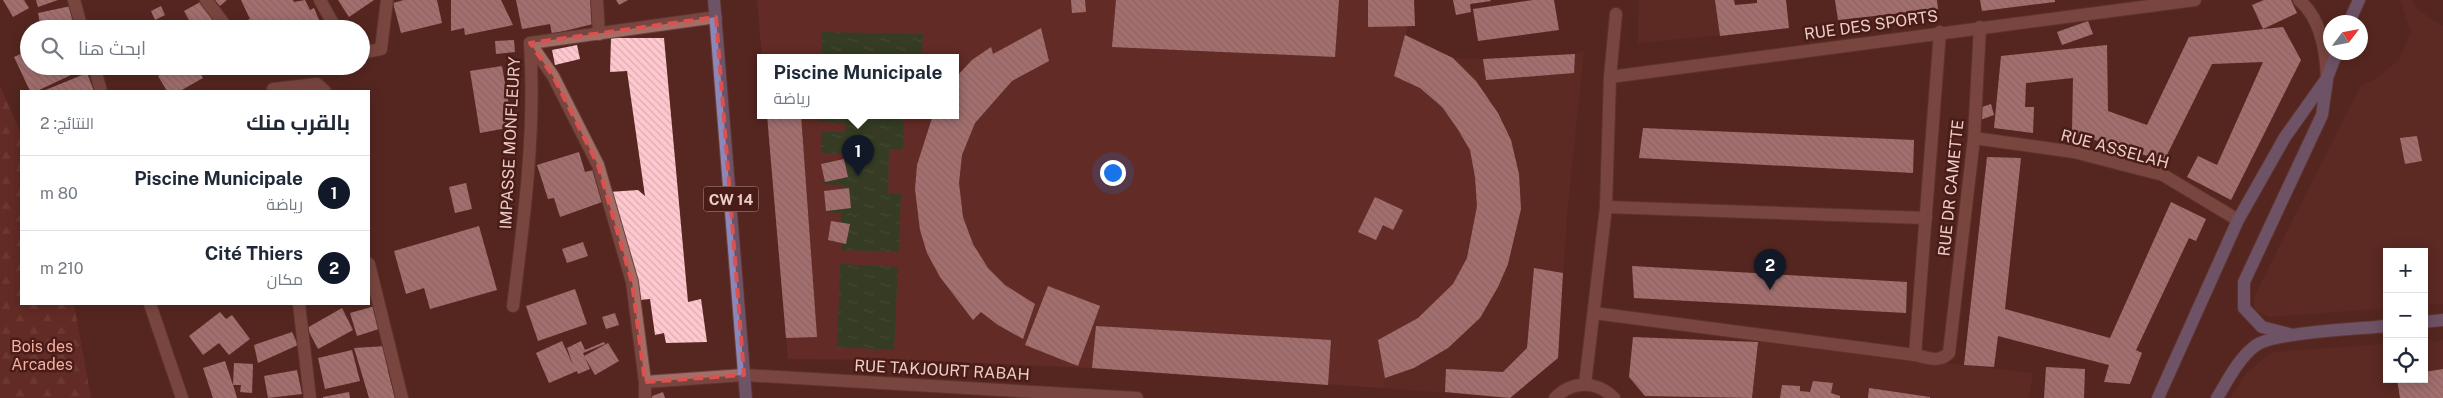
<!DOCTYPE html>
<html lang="ar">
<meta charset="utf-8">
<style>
:root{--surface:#fff;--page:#f6f6f7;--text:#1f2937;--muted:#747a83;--line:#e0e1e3;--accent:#111827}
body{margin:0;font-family:"Public Sans",Cairo,sans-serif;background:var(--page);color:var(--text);direction:rtl}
.controls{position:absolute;right:15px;bottom:15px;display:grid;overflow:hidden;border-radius:0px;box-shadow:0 2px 12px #0003}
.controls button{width:45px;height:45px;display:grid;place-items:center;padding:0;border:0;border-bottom:1px solid var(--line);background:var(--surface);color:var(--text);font:25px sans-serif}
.compass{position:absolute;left:2323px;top:15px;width:45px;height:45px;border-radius:50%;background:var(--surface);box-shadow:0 2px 12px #0003;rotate:58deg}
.you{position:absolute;left:1112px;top:172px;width:18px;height:18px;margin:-12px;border:4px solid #fff;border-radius:50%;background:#1a73e8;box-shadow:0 0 0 8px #1a73e833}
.badge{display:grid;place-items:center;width:32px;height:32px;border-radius:50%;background:var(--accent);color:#fff;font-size:16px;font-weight:700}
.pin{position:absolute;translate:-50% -41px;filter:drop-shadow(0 1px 2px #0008)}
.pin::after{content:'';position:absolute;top:26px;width:18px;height:15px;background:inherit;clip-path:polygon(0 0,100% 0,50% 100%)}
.popup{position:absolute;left:757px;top:54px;width:202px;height:65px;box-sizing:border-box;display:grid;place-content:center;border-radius:0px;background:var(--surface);filter:drop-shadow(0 1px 4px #0005);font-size:16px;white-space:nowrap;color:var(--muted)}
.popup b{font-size:19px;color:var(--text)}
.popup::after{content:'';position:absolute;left:50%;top:100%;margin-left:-10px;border:10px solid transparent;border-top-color:var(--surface)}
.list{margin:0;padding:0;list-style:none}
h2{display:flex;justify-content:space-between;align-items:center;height:65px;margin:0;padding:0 20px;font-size:21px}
h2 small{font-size:16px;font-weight:400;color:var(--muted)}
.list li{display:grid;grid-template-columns:32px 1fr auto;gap:15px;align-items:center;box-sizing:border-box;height:75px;padding:0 20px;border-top:1px solid var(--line)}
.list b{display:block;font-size:19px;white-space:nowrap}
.list p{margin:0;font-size:16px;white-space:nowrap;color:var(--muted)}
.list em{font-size:16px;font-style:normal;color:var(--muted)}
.icon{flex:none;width:28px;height:28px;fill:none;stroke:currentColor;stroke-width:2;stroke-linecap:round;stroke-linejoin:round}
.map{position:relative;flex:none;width:2443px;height:398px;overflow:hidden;direction:ltr}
.search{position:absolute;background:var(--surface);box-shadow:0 2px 12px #0003;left:20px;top:20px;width:350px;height:55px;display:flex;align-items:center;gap:12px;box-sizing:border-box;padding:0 18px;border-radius:28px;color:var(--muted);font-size:19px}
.panel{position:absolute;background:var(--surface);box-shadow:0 2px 12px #0003;left:20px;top:90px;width:350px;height:215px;border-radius:0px;direction:rtl}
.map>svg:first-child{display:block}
.built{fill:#642d26}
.grass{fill:#74322a}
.forest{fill:url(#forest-firs)}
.water{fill:url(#water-ripples)}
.building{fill:url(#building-back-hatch)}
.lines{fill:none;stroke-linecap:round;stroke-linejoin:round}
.street-casing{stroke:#6b423e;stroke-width:14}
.primary-casing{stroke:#6b423e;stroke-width:14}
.street{stroke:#a46d65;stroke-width:12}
.primary{stroke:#8c87b9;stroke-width:12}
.marked{fill:none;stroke:#dc5150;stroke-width:4;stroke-dasharray:10 6;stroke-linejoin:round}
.labels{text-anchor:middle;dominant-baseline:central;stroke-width:5;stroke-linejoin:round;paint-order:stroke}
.shield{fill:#4a1c17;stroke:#bb9893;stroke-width:1}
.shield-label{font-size:15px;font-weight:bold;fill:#eccdc8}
.street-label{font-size:16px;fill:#eccdc8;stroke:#4a1c17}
.park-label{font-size:16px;fill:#f3afa4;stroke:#4a1c17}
</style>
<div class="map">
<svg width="2443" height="398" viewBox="0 0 2443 398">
<defs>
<pattern id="forest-firs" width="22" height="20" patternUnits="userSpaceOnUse" patternTransform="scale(1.25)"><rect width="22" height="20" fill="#74322a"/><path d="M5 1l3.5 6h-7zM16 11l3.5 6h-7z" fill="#884e47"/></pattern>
<pattern id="water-ripples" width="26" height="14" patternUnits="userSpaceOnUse" patternTransform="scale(1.25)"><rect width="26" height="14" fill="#0f5826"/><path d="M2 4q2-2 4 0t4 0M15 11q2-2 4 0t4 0" fill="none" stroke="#326f44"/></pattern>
<pattern id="building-back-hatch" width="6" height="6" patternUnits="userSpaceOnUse" patternTransform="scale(1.25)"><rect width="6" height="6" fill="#ffc8cf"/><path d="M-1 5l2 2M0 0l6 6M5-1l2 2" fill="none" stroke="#daacb2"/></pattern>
</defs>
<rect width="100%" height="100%" fill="#562620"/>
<g class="built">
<polygon points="1639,0 1719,0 1721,35 1638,43"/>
<polygon points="2400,0 2412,0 2417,9 2443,26 2443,304 2424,305 2424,252 2387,252 2387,308 2269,317 2255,309 2254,297 2360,87 2378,77 2399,60 2411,31"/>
<polygon points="1584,51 1567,215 1558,358 1510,398 1383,388 1385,378 1414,368 1448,348 1480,318 1511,140 1498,113 1476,81 1453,58 1483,59 1575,54"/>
<polygon points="2443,340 2443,398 2230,398 2248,371 2273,352 2387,344 2387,379 2424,379 2424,342"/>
<polygon points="1758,342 2033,373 2029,398 1752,398"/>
</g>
<polygon class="grass" points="757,0 1410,0 1406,35 1453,58 1476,81 1498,113 1511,140 1521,209 1508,264 1498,287 1480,318 1448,348 1414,368 1385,378 1383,388 1091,368 913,360 788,359 767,115 956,115 956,57 762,57"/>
<polygon class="forest" points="0,86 21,134 21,304 74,304 91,398 0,398"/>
<g class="water">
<polygon points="822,32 923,34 922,57 822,57"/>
<polygon points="819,115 904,115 903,149 889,149 888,193 901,194 899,252 842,250 842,242 832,242 832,225 841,224 841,213 827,212 828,192 843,193 844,185 824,184 825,161 844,161 844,154 821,153 821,131 845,132 846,123 819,122"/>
<polygon points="840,264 898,267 894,350 837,347"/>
</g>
<g class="building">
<polygon points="3,0 24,0 29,8 13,17"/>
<polygon points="36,0 58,0 38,7"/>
<polygon points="204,0 221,22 210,29 194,29 184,11"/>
<polygon points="215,0 227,0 220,6"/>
<polygon points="241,0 293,0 294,2 305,0 310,10 314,8 323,29 251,29 247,20 250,19"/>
<polygon points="338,0 374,0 349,17"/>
<polygon points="404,0 437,0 442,23 401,33 393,3"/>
<polygon points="451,0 501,0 513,25 465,35 464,28 451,31"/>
<polygon points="516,0 592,0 593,24 552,34 550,24 522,29"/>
<polygon points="616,0 628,0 619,5"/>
<polygon points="1071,0 1085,0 1086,12 1072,13"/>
<polygon points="1116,0 1339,0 1335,57 1112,47"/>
<polygon points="1368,0 1414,0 1415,26 1368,27"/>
<polygon points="1453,0 1490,0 1491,1 1470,4 1471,12 1456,15"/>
<polygon points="1533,0 1554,0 1559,30 1478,41 1473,9"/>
<polygon points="1715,0 1734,0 1735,5 1757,3 1757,0 1786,0 1789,28 1720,36"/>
<polygon points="1835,0 1937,0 1938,9 1838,20"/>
<polygon points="1980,0 2055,0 2055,2 1982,11"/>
<polygon points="2264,0 2291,0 2297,13 2263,29 2252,5"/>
<polygon points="71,6 76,28 41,29 38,13"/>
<polygon points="161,6 165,15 155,20 151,11"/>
<polygon points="2088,21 2093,34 2062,45 2057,32"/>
<polygon points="2283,27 2301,60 2231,200 2187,177 2198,156 2217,165 2263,62 2212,64 2164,161 2072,133 2073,78 2026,83 2025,107 2034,107 2033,133 1994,128 2001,56 2107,45 2108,111 2147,125 2189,37"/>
<polygon points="1041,28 1049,61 1012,81 975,123 962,155 959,183 963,217 973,244 988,268 1005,285 1035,304 1023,339 998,325 981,312 973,320 940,277 927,253 920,230 915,189 917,165 933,115 956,115 956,77 972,60 991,47 993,54"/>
<polygon points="1405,35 1453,58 1476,81 1498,113 1511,140 1519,174 1521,209 1508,264 1498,287 1480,318 1448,348 1414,368 1385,378 1378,340 1418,318 1453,284 1467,258 1477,206 1475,177 1470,150 1457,128 1442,107 1420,88 1394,76"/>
<polygon points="611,38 664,38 688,302 701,299 707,342 666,343 664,333 655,335 650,299 640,300 609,192 638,190 645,196 627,71 610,72"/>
<polygon points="29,39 29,47 27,48 24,41"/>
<polygon points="514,40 515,52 496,54 495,41"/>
<polygon points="577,45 580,59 555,65 552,50"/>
<polygon points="29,50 29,66 90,66 37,91 30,91 14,57"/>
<polygon points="1575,54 1574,73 1486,80 1483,59"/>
<polygon points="174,66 196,66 203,78 180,91 167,91 158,76"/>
<polygon points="502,66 513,127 480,133 470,71"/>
<polygon points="87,73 94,91 43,91"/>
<polygon points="1991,104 1994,115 1980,120 1976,109"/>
<polygon points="767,115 801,115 817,337 786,338"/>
<polygon points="1643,128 1914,140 1913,173 1639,158"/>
<polygon points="2417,136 2422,161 2405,164 2400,138"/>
<polygon points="579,152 585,172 594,170 605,201 560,217 554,198 548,199 537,165"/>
<polygon points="1987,157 2021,158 2005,309 2110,338 2171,202 2206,219 2196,241 2189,238 2136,350 2142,353 2130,384 2104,382 2109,365 1998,336 1994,367 1964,365"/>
<polygon points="844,159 848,177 825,182 821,164"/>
<polygon points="466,183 472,209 455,213 449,187"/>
<polygon points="849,188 851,208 826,211 824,191"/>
<polygon points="1375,197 1403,210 1393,230 1383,225 1376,240 1358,232"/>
<polygon points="831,221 850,224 846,244 828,240"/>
<polygon points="479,226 497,290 430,309 424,288 406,294 394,251"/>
<polygon points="583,242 588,256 567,263 562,249"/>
<polygon points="1632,266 1907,282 1906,313 1634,298"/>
<polygon points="1534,268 1563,273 1558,358 1510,398 1445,392 1446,369 1503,372 1527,348"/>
<polygon points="1048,286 1100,306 1078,366 1025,345"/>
<polygon points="575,289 587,324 538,341 526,306"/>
<polygon points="375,306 382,328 357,336 350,313"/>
<polygon points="342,308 353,330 318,349 307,328"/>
<polygon points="220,312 226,319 232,315 250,339 229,355 219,343 203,355 189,336"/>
<polygon points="615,313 619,325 606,329 602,317"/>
<polygon points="1096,326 1331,340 1328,385 1092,368"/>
<polygon points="292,332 298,345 258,363 254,345"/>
<polygon points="1633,337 1758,342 1752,398 1645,396 1629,377"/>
<polygon points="562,341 573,365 567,348 581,341 585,350 604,342 605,344 583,353 590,369 578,374 577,371 549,383 536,353"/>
<polygon points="608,343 619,361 595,375 584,356"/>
<polygon points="386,346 392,371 388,371 395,398 369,398 354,348"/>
<polygon points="352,350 360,381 325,389 318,358"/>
<polygon points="225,361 235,391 237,398 213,398 203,368"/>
<polygon points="234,363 253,364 252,393 240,392 241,385 233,385"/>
<polygon points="2046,367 2085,369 2084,398 2044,398"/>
<polygon points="2443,369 2443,398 2400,398 2397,379 2424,379 2424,372"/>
<polygon points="297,370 302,394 268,398 264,376"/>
<polygon points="1813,381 1833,383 1831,393 1840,396 1840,398 1780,398 1782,385 1800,386 1800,391 1810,392"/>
<polygon points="1869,388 1930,397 1930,398 1868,398"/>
<polygon points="349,392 350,398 323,398 323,397"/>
<polygon points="663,392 665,398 647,398"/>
</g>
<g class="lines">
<defs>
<g id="street">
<polyline points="74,0 82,29"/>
<polyline points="206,0 228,29"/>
<polyline points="320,0 336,29"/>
<polyline points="597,0 599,34"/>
<path d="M2299,0C2321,18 2326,52 2327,78"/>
<polyline points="530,43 716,17"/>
<polyline points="361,53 381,49 387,0"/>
<polyline points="94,66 101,91"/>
<polyline points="1610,77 2195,0"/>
<polyline points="274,91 273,89 317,84 325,91"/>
<polyline points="1974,138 2074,152 2163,175 2238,220"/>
<polyline points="1606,207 1926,218"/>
<polyline points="369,264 402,398"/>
<polyline points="150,304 182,398"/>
<polyline points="299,304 310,398"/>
<path d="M513,306C524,221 536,128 530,43L553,76L598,165L632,282L645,382"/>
<path d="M1594,313L1915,355C1928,358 1939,363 1949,353L1974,138L1980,27"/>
<polyline points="1915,355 1940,32"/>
<polyline points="1585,384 1606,207 1610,77 1616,14"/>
<polyline points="645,398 645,382 744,375 1137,398"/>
<path d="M1555,398C1573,380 1597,381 1614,398"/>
</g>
<g id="primary">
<polyline points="714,0 746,398"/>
<polyline points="2349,22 2359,0"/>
<polyline points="2424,322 2443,320"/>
<polyline points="2293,335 2262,327 2244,308 2244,282 2322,115 2327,81"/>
<polyline points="2158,398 2238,220 2285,137 2327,78 2337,52"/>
<path d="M2217,398C2228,380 2238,359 2255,346C2272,332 2360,329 2387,326"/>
</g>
</defs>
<use href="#street" class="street-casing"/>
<use href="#primary" class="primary-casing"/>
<use href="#street" class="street"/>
<use href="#primary" class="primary"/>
</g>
<path d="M0 0H2443V398H0ZM716,17L744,375L645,382L632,282L598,165L553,76L530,43Z" fill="#562620" fill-opacity=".55" fill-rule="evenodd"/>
<path class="marked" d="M716,17L744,375L645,382L632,282L598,165L553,76L530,43Z"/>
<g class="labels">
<rect class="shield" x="703.5" y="186.5" width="55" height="25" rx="4"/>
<g class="shield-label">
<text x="731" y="199">CW 14</text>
</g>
<g class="street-label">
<text transform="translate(1871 25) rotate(-8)">RUE DES SPORTS</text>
<text transform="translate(510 143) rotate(-87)">IMPASSE MONFLEURY</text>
<text transform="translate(2115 149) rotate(15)">RUE ASSELAH</text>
<text transform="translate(1951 188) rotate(-84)">RUE DR CAMETTE</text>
<text transform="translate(942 370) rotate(3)">RUE TAKJOURT RABAH</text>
</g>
<g class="park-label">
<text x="42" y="346">Bois des<tspan x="42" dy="18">Arcades</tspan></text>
</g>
</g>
</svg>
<div class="controls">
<button>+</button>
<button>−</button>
<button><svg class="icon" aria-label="locate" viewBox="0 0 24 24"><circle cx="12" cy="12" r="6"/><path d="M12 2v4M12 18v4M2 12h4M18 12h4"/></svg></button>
</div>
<svg class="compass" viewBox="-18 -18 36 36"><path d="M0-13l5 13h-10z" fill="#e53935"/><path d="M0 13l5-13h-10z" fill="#747a83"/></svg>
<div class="you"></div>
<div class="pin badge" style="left:858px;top:176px">1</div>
<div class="popup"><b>Piscine Municipale</b>رياضة</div>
<div class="pin badge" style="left:1770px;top:290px">2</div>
<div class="search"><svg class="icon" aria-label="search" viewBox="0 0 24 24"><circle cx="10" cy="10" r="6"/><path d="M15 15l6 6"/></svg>ابحث هنا</div>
<section class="panel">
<h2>بالقرب منك<small>النتائج: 2</small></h2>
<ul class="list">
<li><span class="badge">1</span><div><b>Piscine Municipale</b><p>رياضة</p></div><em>80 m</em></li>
<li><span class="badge">2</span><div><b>Cité Thiers</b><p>مكان</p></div><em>210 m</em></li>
</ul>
</section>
</div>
